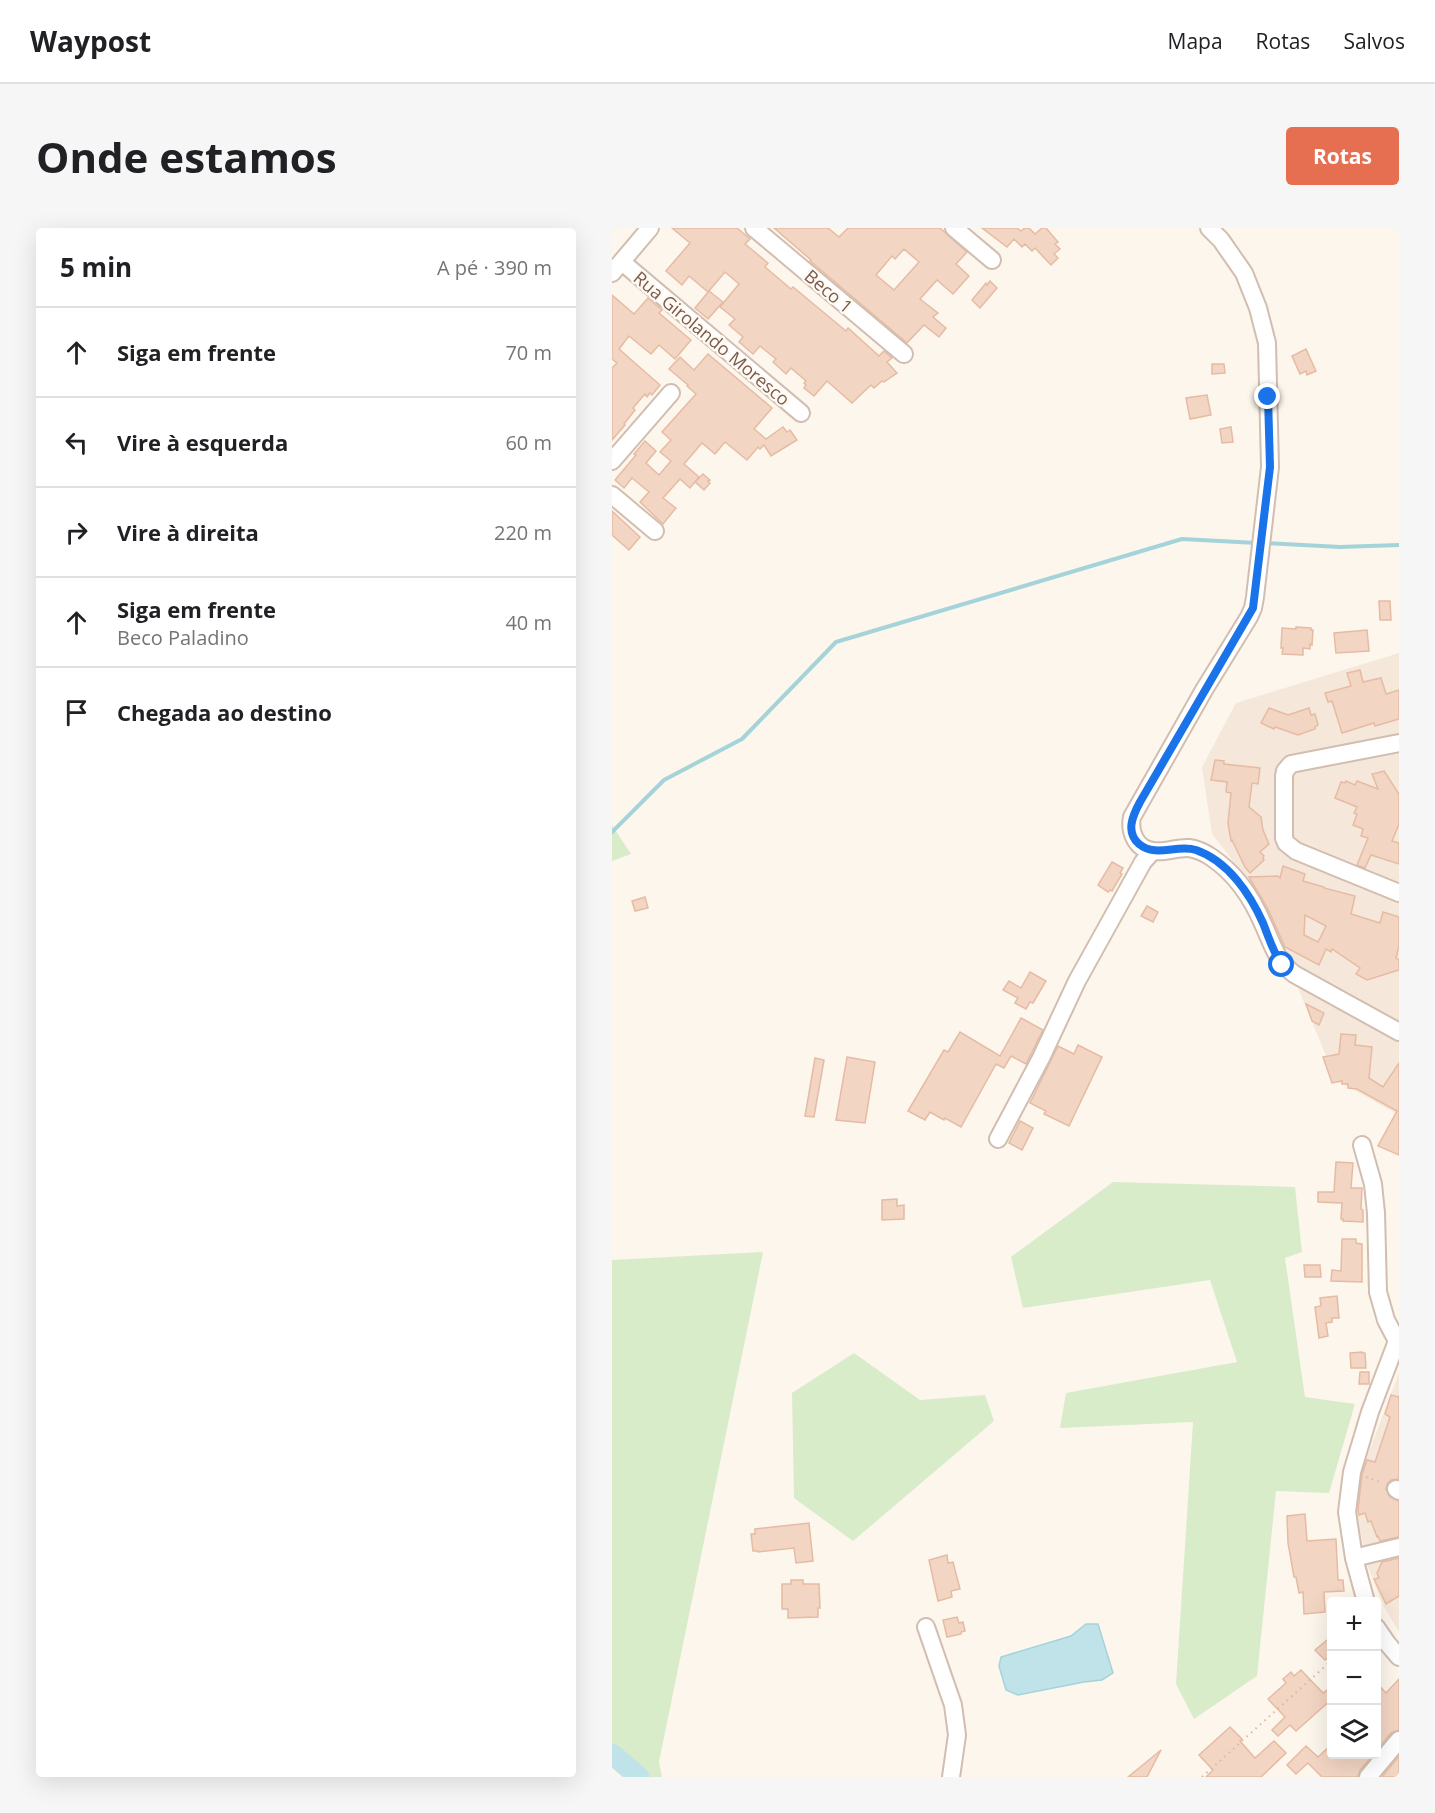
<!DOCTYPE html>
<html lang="pt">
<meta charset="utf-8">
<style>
:root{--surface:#fff;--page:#f6f6f6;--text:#202124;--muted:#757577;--line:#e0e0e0;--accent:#e76f51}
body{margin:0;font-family:"Open Sans",sans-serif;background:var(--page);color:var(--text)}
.controls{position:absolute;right:18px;bottom:18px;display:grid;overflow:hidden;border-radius:6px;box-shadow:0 6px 24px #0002}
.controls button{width:54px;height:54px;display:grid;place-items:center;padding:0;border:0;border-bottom:2px solid var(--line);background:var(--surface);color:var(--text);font:30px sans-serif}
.stop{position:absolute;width:18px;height:18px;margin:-14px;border:4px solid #1a73e8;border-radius:50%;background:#fff}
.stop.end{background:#1a73e8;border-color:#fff;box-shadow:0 2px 6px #0008}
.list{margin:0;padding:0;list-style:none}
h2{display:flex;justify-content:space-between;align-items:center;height:78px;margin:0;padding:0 24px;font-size:26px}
h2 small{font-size:20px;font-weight:400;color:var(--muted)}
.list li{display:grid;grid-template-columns:39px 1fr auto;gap:18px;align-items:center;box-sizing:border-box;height:90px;padding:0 24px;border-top:2px solid var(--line)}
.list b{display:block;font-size:22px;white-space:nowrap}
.list p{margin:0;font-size:20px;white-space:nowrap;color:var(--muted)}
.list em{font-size:20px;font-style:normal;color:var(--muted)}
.icon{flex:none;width:33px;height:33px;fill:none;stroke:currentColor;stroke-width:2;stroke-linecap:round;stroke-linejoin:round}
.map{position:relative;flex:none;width:787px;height:1549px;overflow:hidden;border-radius:6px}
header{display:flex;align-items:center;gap:36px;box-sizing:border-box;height:84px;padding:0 30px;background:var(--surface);border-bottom:2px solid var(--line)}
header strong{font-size:28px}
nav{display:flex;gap:33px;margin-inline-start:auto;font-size:21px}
.intro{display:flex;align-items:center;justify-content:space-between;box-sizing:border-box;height:144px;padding:0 36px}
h1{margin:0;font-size:42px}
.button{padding:15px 27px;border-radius:6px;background:var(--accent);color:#fff;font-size:21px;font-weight:700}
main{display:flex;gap:36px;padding:0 36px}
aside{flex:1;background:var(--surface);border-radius:6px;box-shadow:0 6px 24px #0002}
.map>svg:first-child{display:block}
.residential{fill:#f5e8da}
.green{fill:#d8ecc9}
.water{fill:#bfe3e8;stroke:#a5d3da;stroke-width:1.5}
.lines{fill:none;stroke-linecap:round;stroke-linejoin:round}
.stream{stroke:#a5d3da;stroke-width:4}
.river{stroke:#bfe3e8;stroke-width:21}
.building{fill:#f3d5c3;stroke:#e6bba3;stroke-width:1.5;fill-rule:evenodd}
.minor-casing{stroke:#d1beb0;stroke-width:20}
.path{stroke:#d9b8a5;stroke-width:2;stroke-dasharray:1.5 4.5;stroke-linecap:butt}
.minor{stroke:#fff;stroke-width:16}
.route{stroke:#1a73e8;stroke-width:8}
.labels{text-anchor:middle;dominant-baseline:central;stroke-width:4.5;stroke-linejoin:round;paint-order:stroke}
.street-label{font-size:18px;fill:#7a5c4d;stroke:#fffaf3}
</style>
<header>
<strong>Waypost</strong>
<nav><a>Mapa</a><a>Rotas</a><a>Salvos</a></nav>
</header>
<div class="intro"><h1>Onde estamos</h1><a class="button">Rotas</a></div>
<main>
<aside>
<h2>5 min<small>A pé · 390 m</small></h2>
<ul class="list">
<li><svg class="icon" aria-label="ahead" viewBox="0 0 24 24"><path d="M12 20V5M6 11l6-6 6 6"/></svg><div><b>Siga em frente</b></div><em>70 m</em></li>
<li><svg class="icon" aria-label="left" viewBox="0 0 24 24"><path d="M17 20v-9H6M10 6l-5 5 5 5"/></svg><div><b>Vire à esquerda</b></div><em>60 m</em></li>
<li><svg class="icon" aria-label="right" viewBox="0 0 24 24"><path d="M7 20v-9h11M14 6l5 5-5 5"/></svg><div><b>Vire à direita</b></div><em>220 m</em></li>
<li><svg class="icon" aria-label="ahead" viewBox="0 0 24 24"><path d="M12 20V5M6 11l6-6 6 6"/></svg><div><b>Siga em frente</b><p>Beco Paladino</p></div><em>40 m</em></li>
<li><svg class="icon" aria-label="arrive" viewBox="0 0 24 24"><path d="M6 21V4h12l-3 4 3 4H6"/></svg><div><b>Chegada ao destino</b></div></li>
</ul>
</aside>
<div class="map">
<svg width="787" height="1549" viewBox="0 0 787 1549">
<rect width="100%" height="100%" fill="#fdf6ec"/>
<g class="residential">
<polygon points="787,425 787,887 724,852 648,668 600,606 590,539 624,475"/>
<polygon points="787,1145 787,1404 772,1379 755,1337 744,1283 746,1252"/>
</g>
<g class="green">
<polygon points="0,597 19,626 0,633"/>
<polygon points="501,954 683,959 690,1024 673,1030 693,1169 743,1176 717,1265 664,1263 645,1448 582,1491 564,1456 581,1194 448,1200 454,1165 625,1134 598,1052 411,1080 399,1029"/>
<polygon points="151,1024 47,1534 50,1549 14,1549 0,1538 0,1032"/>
<polygon points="242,1125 308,1172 373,1167 382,1193 241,1313 182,1270 180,1165"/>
</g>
<polygon class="water" points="474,1396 486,1396 501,1445 490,1452 472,1454 406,1467 394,1462 387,1438 389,1429 459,1408"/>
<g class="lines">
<g class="stream">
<polyline points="653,315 728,319 787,317"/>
<polyline points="0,604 52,552 130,511 224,414 570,311 645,315"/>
</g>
<polyline class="river" points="0,1526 27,1549"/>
</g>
<g class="building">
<polygon points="60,0 125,0 138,11 133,16 156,35 153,39 179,61 181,59 234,103 236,100 267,128 272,123 280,130 275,134 285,145 272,154 270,153 262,160 259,157 240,175 215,153 202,168 192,160 194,157 192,155 194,153 179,140 174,146 161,134 164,131 148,118 141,126 127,114 131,109 117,97 123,91 108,79 127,56 113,44 96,64 77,48 70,57 54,43 78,15"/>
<path d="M162,0H216L227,9L236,0H328L355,24L344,36L357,48L341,66L325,52L308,71L326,85L321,89L334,100L327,109L312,97L295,115L198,33L199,32ZM292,21L307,34L282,62L264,47L280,28L283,31Z"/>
<polygon points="370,0 405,0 409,3 413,0 417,0 423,6 430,0 434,0 446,14 443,16 448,21 442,26 446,30 439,37 423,20 420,23 413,16 410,19 402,11 395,19"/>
<polygon points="378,53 385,60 368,80 360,72 374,55 375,57"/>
<polygon points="97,63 111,74 96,91 83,80"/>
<polygon points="0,67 22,86 36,70 50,82 47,85 79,112 63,131 47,117 39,126 17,108 7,121 48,157 40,167 38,165 35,169 33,166 21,180 23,182 12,196 13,197 0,212 0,140 5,135 0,131"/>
<polygon points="694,121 704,143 695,147 694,143 688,146 680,128"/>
<polygon points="96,126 160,180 142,201 154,211 171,199 175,204 178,202 185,212 159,228 152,217 148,221 146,219 135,232 113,214 103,226 90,215 72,236 87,249 78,260 68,251 51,270 64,280 51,296 28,274 37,264 20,250 12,260 3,252 24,227 22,226 33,213 44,223 34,235 47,247 59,233 48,224 59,212 50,204 84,166 75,158 76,157 57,141 68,129 82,142"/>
<polygon points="600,136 612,136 613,145 600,146"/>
<polygon points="595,167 599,187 578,191 574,170"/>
<polygon points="619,199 621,214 610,215 608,201"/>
<polygon points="91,246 98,252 96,253 98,255 92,262 83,254"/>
<polygon points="0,283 28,309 17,322 0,307"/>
<polygon points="767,373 778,373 779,392 768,392"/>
<polygon points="684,399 699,400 699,402 701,402 700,417 698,416 698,421 691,420 691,427 670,426 671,420 669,420 670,400 684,401"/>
<polygon points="755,402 757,423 724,425 722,405"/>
<polygon points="748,442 751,454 769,450 774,466 787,462 787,491 763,498 762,495 730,505 720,473 716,474 713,465 739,458 735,445"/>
<polygon points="657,480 676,487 697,480 699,487 703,486 706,497 703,499 703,501 686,507 663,499 662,501 649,495"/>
<polygon points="603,532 612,533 612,536 648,540 646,556 640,555 637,579 649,589 651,602 657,616 648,624 652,628 651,630 652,632 638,645 633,639 620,612 619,613 616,595 619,565 614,564 615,554 599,552"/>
<polygon points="772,543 787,566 787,596 780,613 787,615 787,636 759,627 753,640 745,637 756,610 749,608 751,601 741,597 745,586 742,585 745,579 723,570 729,554 733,555 734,553 743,557 745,553 766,561 760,546"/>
<polygon points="500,634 511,640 508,645 510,646 500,663 498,662 496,664 486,657"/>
<path d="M671,638L693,646L691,653L712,659V660L743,668L739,686L768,695L771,684L787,689V718L784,730L787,732V742L755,752L744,746L748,740L720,721L719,724L714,721L707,737L673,719L656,681L637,649L666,648L668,650ZM693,687L714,698L706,714L692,707Z"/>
<polygon points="33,669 36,680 23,683 20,673"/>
<polygon points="535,678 546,684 541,694 529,688"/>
<polygon points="418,744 434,753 421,775 418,774 414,781 403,775 406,770 391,762 397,753 409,760"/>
<polygon points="694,776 712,785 707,797 700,793"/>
<polygon points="409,790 431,802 414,836 399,828 392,840 384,836 349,899 333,890 332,892 318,884 313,892 296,883 332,822 336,824 348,804 388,828"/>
<polygon points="729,806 744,807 743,817 760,819 757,850 771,859 787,835 787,927 766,918 785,883 745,861 736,860 736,856 730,856 730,853 720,855 711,829 727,826"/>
<polygon points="466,817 490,829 457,898 432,886 434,883 418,875 446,818 462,826"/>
<polygon points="235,829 263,834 253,895 224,892"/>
<polygon points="203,830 212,832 202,889 193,888"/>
<polygon points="408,893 421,900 410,922 397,915"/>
<polygon points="724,934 741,935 739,960 750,960 749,981 751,982 751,994 731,993 731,991 729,991 730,975 706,974 706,964 722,964"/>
<polygon points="285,971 285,978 292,977 292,991 270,992 270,972"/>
<polygon points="730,1011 744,1011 744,1015 750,1016 750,1054 719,1053 720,1042 729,1043"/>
<polygon points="692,1037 708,1037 709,1049 693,1049"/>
<polygon points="725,1068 727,1090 720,1090 720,1094 714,1095 716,1108 707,1110 703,1079 709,1078 708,1070"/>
<polygon points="750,1124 750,1125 753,1125 754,1140 739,1140 738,1125"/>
<polygon points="748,1144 757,1144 757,1156 747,1156"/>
<polygon points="779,1167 786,1169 787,1168 787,1251 779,1252 775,1256 774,1261 778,1269 787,1273 787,1309 768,1313 766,1308 765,1309 759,1293 756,1294 753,1285 747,1287 746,1282 750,1246 755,1232 763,1234 778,1189 773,1186"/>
<polygon points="693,1286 695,1313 724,1311 726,1352 731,1352 732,1363 712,1364 713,1384 692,1386 691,1364 687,1365 684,1349 682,1349 676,1315 675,1288"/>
<polygon points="197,1295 201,1333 184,1335 182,1320 146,1324 146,1323 141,1323 139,1306 143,1306 143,1301"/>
<polygon points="335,1327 336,1335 341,1334 348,1361 339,1363 340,1369 326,1373 317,1332"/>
<polygon points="787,1330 787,1368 774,1376 762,1351 767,1350 765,1345 770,1334"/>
<polygon points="179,1352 191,1352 191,1356 207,1356 208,1380 206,1380 206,1389 176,1390 176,1381 170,1381 170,1356 179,1356"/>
<polygon points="345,1389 347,1395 351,1394 353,1403 349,1404 349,1406 335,1409 331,1392"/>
<polygon points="720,1408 720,1426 713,1432 703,1422"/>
<polygon points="689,1442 711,1465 720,1458 720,1471 684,1503 678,1497 666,1508 660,1502 673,1489 656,1471 674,1455 671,1451 679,1444 682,1448"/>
<polygon points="787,1451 787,1502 779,1505 765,1522 765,1455 774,1465"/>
<polygon points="618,1499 630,1511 628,1513 643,1530 662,1513 674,1525 649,1549 594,1549 601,1542 587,1527"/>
<polygon points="720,1516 720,1527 761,1527 748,1542 746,1549 710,1549 696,1535 684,1546 675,1537 694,1518 706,1529"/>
<polygon points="549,1522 535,1549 516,1549 532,1536"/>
<polygon points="787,1528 787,1549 770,1549"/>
</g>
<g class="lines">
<defs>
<g id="minor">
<polyline points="142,0 292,126"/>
<polyline points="342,0 380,32"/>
<path d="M597,0L609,12L632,45L646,80L655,115L658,239L643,369L641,380L637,389L592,462L520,589C517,604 524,621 541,623C553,625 566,619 577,620C584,621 593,625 599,629C623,645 640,670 651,696C661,717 663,731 682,746L787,804"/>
<polyline points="10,34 189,185"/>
<polyline points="0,45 38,0"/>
<polyline points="0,233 59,165"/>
<polyline points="0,267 43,303"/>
<polyline points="787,515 679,536 673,543 672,548 672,610 674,615 684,623 787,665"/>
<polyline points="386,911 429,830 465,753 531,634 540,624"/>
<polyline points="750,917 761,956 764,985 766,1064 774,1092 785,1113 758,1184 740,1244 735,1284 742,1330 754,1374"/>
<polyline points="784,1261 787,1263"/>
<polyline points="742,1330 787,1319"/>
<polyline points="314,1399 341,1477 345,1507 339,1549"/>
<polyline points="764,1399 775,1415 787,1429"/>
<polyline points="756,1549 787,1512"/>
</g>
</defs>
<use href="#minor" class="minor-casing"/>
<g class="path">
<polyline points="754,1249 771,1255"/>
<polyline points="590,1549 720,1432"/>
</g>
<use href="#minor" class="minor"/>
</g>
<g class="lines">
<path class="route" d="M656,169L658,239L641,380L528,574C521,587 513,604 527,616C544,630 565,616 584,622C616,633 638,666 651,695C657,710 661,724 670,737"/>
</g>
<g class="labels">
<g class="street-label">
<text transform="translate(217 63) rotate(40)">Beco 1</text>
<text transform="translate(100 110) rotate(40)">Rua Girolando Moresco</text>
</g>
</g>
</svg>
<div class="controls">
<button>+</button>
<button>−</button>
<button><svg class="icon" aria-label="layers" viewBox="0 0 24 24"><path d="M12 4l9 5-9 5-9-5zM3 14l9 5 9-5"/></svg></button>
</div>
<div class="stop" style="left:670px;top:737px"></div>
<div class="stop end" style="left:656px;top:169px"></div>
</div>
</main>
